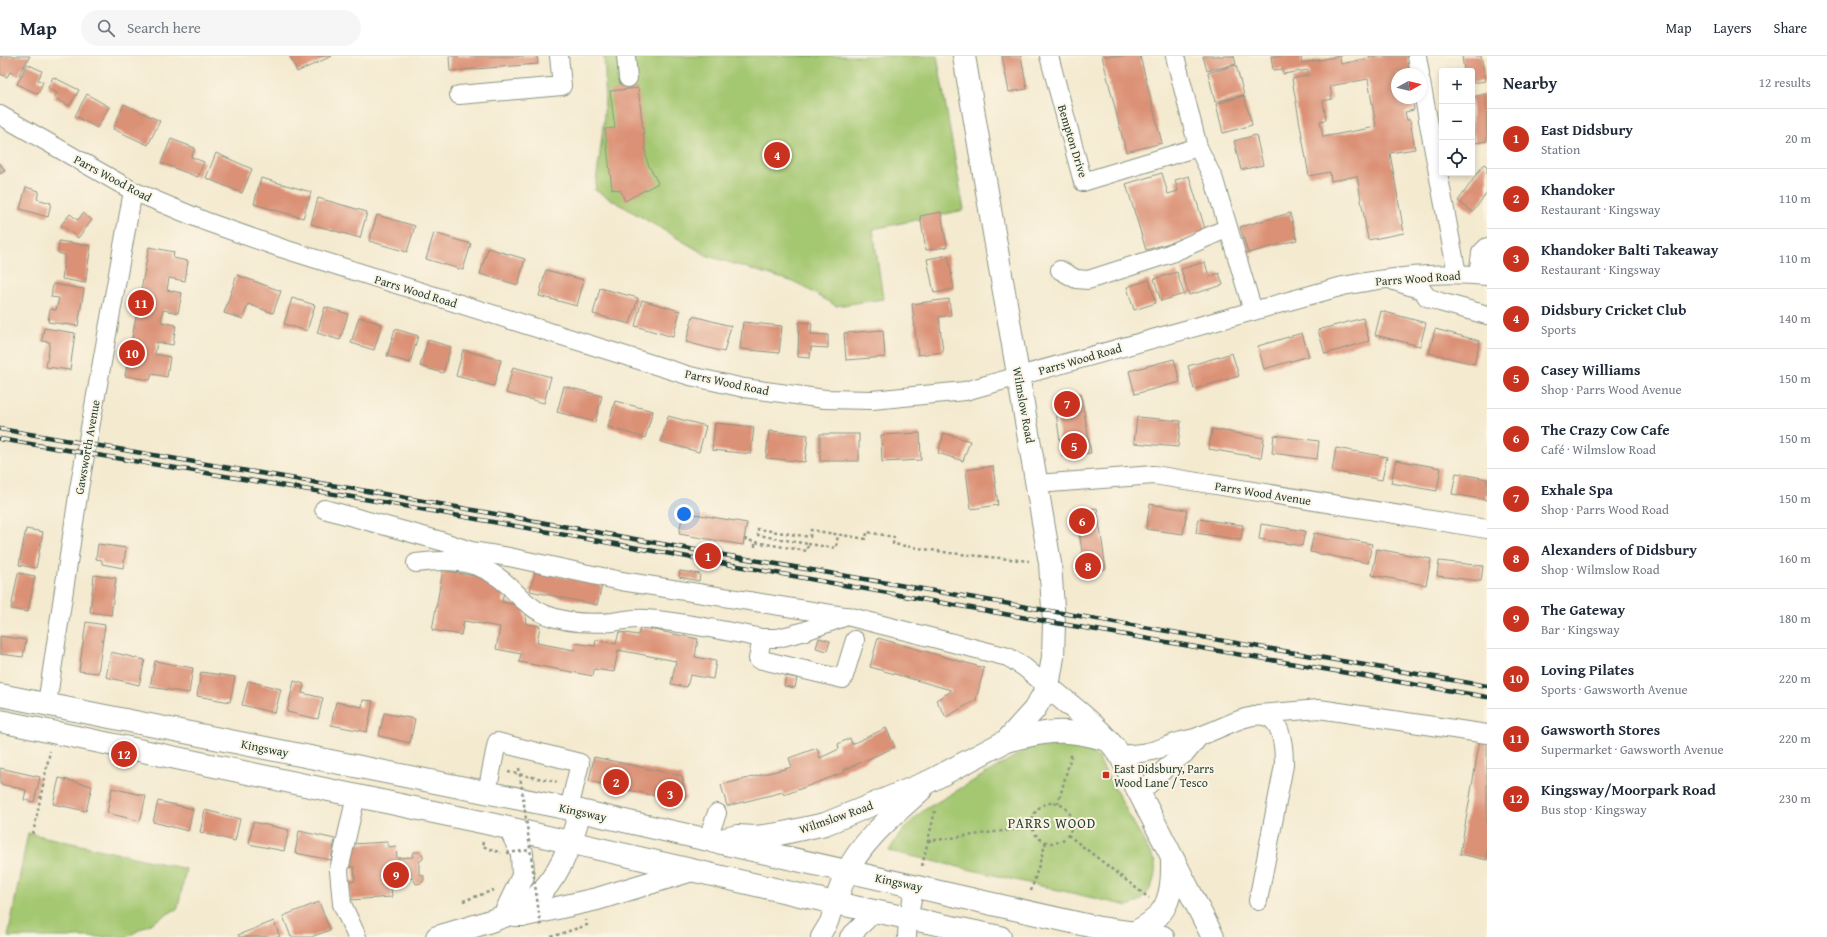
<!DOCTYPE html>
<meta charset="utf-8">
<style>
:root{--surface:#fff;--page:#f6f6f7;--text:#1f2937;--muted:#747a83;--line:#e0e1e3;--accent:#c8321e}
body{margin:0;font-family:"Gentium Book Plus",serif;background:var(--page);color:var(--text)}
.controls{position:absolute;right:12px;top:12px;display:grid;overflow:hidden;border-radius:4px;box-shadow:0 2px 6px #0003}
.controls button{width:36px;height:36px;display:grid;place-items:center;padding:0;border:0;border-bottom:1px solid var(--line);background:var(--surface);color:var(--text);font:20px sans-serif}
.compass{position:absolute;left:1391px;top:12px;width:36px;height:36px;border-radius:50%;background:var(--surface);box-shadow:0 2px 6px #0003;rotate:82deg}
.you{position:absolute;left:684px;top:458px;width:14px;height:14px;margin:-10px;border:3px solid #fff;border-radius:50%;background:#1a73e8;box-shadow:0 0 0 6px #1a73e833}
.badge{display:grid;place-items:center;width:26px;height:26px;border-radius:50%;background:var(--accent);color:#fff;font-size:13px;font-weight:700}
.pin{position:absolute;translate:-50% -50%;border:2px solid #fff;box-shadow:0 1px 4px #0006}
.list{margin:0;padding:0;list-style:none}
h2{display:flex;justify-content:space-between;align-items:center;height:52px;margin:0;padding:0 16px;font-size:17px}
h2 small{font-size:13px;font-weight:400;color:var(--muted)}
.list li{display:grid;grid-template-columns:26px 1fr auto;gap:12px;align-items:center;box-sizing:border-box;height:60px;padding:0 16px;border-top:1px solid var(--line)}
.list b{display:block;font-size:15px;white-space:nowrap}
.list p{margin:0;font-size:13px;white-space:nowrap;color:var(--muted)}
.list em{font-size:13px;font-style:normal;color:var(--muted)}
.icon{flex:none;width:22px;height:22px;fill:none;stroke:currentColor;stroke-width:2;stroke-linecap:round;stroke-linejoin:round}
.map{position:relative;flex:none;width:1487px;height:881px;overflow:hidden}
header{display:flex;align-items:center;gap:24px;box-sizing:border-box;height:56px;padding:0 20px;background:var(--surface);border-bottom:1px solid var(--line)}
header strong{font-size:19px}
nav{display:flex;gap:22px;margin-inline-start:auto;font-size:14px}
.search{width:280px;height:36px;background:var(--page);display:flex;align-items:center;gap:10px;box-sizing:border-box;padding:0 14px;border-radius:22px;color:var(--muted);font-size:15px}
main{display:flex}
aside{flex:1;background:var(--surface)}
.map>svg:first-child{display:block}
.green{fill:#a4c771;stroke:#628252}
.building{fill:#db9176;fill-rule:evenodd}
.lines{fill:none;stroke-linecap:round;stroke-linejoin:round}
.minor-casing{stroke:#8a9482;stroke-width:20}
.major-casing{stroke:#8a9482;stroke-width:24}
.highway-casing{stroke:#8a9482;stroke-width:24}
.path{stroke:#8a9482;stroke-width:2.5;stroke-dasharray:3 3;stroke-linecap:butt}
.minor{stroke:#fff;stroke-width:18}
.major{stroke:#fff;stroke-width:22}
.highway{stroke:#fff;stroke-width:22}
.rail-casing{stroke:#1f3d34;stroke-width:4.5}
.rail{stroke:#fcf5e5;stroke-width:3;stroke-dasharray:9;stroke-linecap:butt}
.path-bridge{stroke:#8a9482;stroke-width:2.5;stroke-dasharray:3 3;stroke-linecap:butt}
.poi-dot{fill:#c8321e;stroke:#fcf5e5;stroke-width:1.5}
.labels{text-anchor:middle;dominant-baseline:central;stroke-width:4;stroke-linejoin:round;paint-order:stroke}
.street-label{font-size:12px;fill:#1f3d34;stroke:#fcf5e5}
.poi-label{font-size:12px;fill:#1f3d34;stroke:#fcf5e5;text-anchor:start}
.quarter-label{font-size:14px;letter-spacing:1px;fill:#1f3d34;stroke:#fcf5e5}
</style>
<header>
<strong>Map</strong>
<div class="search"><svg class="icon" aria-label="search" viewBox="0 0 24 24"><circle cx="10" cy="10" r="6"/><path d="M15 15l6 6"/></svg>Search here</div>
<nav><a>Map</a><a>Layers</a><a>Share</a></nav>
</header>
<main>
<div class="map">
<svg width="1487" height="881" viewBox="0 0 1487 881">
<rect width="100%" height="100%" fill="#fcf5e5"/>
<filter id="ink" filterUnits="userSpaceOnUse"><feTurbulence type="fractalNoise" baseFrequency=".025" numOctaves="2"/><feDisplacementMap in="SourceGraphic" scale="8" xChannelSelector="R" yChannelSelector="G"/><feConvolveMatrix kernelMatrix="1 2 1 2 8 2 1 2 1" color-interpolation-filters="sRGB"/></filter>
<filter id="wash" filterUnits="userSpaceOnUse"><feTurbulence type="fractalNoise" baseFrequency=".012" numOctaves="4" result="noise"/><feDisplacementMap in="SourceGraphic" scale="16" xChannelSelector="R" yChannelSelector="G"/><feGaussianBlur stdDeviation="0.9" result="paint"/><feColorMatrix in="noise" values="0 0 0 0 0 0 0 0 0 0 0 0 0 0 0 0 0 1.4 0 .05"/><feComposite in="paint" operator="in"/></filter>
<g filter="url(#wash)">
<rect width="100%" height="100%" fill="#f4ead0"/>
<g class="green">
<path d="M604,0H937L964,154L873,173L883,243L836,250L797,227L708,200L595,134C601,89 608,46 604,0Z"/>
<path d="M1046,682C1068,686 1082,683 1098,702L1155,806C1157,825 1148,845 1128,850L889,795C898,778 909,767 924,754Z"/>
<polygon points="28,777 186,813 178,852 127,881 8,881"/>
</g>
<g id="blocks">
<g class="building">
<polygon points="0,0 30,0 18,20 10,16 7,21 0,18"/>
<polygon points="290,0 332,0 297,16"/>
<polygon points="449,0 537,0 538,8 450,15"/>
<polygon points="1002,0 1021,0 1027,33 1009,36"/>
<polygon points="1102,0 1140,0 1162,87 1126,96"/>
<polygon points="1203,0 1234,0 1236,8 1207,15"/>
<path d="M1271,0H1301L1302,7L1340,0L1341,8L1370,2L1369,0H1408L1409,8H1413L1415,18H1397V42H1412L1414,54L1405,56L1407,64H1410L1415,93L1390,97L1404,177L1368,184L1357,120L1331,125L1330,116L1309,120L1292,23L1309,19L1308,14L1283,18L1282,13L1273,14ZM1368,23L1376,71L1323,81L1320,65L1326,64L1323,45L1332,43L1330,30Z"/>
<polygon points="1462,0 1481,0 1486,25 1472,27 1472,15 1464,15"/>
<polygon points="27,8 42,15 38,24 43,26 38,38 17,28"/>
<polygon points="1236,9 1244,39 1215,46 1208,17"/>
<polygon points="53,21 79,34 70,50 54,42 57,37 48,32"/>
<polygon points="638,32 647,106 658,127 625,145 620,134 612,133 605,73 615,72 610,35"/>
<polygon points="87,38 109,51 97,72 75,60"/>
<polygon points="1486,38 1487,85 1475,87 1472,68 1472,41"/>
<polygon points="1244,40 1252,69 1223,77 1216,48"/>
<polygon points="124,48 160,65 148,89 113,73"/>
<polygon points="1256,79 1263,109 1241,114 1234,85"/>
<polygon points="171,83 195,92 191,101 204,106 198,121 161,107"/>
<polygon points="216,97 252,113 242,137 206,122"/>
<polygon points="0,107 5,115 0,118"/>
<polygon points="1484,108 1487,110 1487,136 1473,156 1458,145"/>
<polygon points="1162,117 1168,138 1178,135 1175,124 1189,120 1206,176 1146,194 1126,128"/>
<polygon points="261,122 311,136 303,162 254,148"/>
<polygon points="26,131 39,135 37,143 51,147 48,161 20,153"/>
<polygon points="318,142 367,156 360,182 311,168"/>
<polygon points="941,156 947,191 926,194 920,160"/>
<polygon points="83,157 92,164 78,182 61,169 70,158 78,164"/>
<polygon points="1290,157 1297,184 1248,197 1240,171"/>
<polygon points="377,159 415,170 407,196 369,185"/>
<polygon points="434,177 471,188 463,214 426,203"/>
<polygon points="59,185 91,190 85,227 62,223 65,199 58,197"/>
<polygon points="149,191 174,196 173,202 188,205 185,225 169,222 167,234 182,237 178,257 163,254 161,266 176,269 173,289 157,286 155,298 170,301 167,321 152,318 150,324 125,320"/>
<polygon points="488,192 525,203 518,229 480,218"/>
<polygon points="948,199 954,233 934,237 927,203"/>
<polygon points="1205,206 1209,221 1219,217 1223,229 1189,239 1181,213"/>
<polygon points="546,214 584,224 577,250 539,240"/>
<polygon points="1177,216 1184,238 1161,245 1154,223"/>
<polygon points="237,219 281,235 273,257 248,248 243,263 224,257"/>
<polygon points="1149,224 1156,247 1134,254 1127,231"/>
<polygon points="53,228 84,233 78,270 48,266 50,253 56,254 59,242 51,241"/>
<polygon points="600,232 638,242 630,268 593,258"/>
<polygon points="292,242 315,249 307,275 284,268"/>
<polygon points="949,243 951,259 939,261 943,296 918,299 912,248"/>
<polygon points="642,244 680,255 673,281 635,270"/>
<polygon points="325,251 348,258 340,284 317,277"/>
<polygon points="1381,255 1426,267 1420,290 1375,279"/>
<polygon points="693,260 731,270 724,296 686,286"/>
<polygon points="359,261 382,268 374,294 351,287"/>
<polygon points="1363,262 1369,285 1325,298 1318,274"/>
<polygon points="743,266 782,270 779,297 740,293"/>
<polygon points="799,266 812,267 811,278 828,279 828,292 811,291 810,302 798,301"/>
<polygon points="44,272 75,277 70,314 46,311 50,286 42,285"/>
<polygon points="395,273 418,280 410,307 387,300"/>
<polygon points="1435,273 1480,285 1474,308 1429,297"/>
<polygon points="883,274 885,301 846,304 844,277"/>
<polygon points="1302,277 1309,300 1264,313 1258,290"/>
<polygon points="428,284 451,291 443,317 420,310"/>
<polygon points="463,294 501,304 494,330 456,320"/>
<polygon points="1232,297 1239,320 1194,333 1188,310"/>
<polygon points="1174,303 1180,326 1135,338 1129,315"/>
<polygon points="513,311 551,321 544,347 506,337"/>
<polygon points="564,330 602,340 595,366 557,356"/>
<polygon points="1081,338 1091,397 1062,400 1054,342"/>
<polygon points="615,345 653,355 645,382 608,371"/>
<polygon points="668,360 706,370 699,396 661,386"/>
<polygon points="1137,361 1181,365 1178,391 1134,387"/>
<polygon points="715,367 754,371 751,398 712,394"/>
<polygon points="1212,373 1264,382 1261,402 1209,393"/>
<polygon points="769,375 808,379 805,406 766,402"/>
<polygon points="920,377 921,404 882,406 881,379"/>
<polygon points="944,377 970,385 963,405 938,397"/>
<rect x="820" y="378" width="39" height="27"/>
<polygon points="1274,379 1319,385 1317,403 1272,397"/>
<polygon points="1336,392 1387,401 1382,424 1332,415"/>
<polygon points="1396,404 1441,412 1437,435 1391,427"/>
<polygon points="993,410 998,449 971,453 966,414"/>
<polygon points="1456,417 1487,423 1487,444 1452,438"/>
<polygon points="1150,448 1187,454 1183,478 1146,473"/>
<polygon points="1097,452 1106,513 1085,516 1076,455"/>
<polygon points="683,456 747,467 743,489 679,478"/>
<polygon points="1198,463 1243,469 1241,484 1196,477"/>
<polygon points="1261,468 1305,475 1302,490 1259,483"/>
<polygon points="26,473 43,476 36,512 19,509"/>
<polygon points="1314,477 1372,488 1368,507 1310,496"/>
<polygon points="98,488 126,492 123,512 102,508 102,504 96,503"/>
<polygon points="1377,493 1431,503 1426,529 1372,519"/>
<polygon points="1439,505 1483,510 1481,525 1437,520"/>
<polygon points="443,514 484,522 504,534 502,546 524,550 526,568 540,570 537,587 574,594 575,587 595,590 596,584 616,588 619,576 638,579 640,571 698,583 695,601 716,605 713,623 690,619 687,631 671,628 676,605 618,594 614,616 594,613 593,620 519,606 521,598 496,593 500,571 464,565 461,579 432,574"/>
<polygon points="535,515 602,529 597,549 530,535"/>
<polygon points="680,515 700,518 699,525 679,521"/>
<polygon points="18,517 35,520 28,556 11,553"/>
<polygon points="94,519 116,522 111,559 90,556"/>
<polygon points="86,566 105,569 98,617 79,615"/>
<polygon points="0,580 26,584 23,601 0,598"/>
<polygon points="819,582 830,585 827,595 816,592"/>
<polygon points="878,582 984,612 976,644 946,661 936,644 950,636 951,634 870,611"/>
<polygon points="111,596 145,604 139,629 106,621"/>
<polygon points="155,605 193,612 189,637 150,631"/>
<polygon points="201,616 235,621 230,646 197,640"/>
<polygon points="786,620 797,622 795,632 784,630"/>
<polygon points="248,625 281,633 275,657 242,649"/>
<polygon points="294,625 304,628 302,637 323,642 318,663 287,656"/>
<polygon points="363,644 373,645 367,676 331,669 336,646 362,651"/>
<polygon points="384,657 415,663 410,687 379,680"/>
<polygon points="886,672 895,691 844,714 845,716 784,739 783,736 727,750 721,729 792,711 789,702 817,692 820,702 839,693 838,688 850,682 852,688"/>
<polygon points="1480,684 1487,686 1487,804 1460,798"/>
<polygon points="594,701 682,720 686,743 682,746 589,725"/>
<polygon points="0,712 40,721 34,746 24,744 26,734 0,728"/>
<polygon points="59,722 92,730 86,755 53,748"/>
<polygon points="112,732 146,740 140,765 107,757"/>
<polygon points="158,745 193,753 188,775 153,766"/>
<polygon points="205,754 240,763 235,785 200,776"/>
<polygon points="253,766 289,774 284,795 249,788"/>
<polygon points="299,775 335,783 331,804 295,797"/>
<polygon points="387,786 388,791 396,790 397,802 413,801 412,798 415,796 420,796 423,799 423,803 419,806 419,818 424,820 424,824 421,827 416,828 413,822 398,823 399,830 391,831 392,841 350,844 349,825 355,825 354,811 347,811 352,788"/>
<polygon points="319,846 330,874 311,881 291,881 283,860"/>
<polygon points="274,865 280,881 239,881 238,879"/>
</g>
</g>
</g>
<g filter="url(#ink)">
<use href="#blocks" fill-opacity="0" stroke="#8a9482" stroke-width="1"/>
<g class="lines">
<defs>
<g id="minor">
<polyline points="626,0 628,22"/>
<polyline points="1049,0 1083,126 1198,91"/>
<polyline points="1175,0 1198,91 1214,124 1253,255"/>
<polyline points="1417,0 1420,18"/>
<polyline points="1421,26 1457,218"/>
<polyline points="459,39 562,30 559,0"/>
<path d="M0,59L133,135L207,166L281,192L690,320L744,332L825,343L872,344L965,335L1343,230C1391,221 1439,215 1487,220"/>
<polyline points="1060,214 1076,223 1088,224 1169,198 1228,172"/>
<polyline points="1478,219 1481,197 1487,191"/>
<polyline points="1394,225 1422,234 1427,241 1440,246 1487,259"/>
<polyline points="1037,428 1154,419 1487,473"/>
<polyline points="324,453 441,485 471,495 509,501 621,525 844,560"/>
<path d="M416,507C452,502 481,504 509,530C520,541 529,551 544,558C565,567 590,568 613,566C624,564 634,562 646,563C685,566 724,575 762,582H778L802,576L847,560L1008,601L1024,611L1048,631"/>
<polyline points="762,582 758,603 843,623 855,584"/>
<polyline points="47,648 79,433 133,135"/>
<polyline points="1258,658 1319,653 1487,678"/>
<path d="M1120,699C1129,698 1138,698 1147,696C1159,694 1170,688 1182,685C1188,683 1194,683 1200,680C1244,664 1284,632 1284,709L1258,845"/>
<polyline points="487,736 497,686 580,707 569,753"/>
<polyline points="1140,737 1167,711 1187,696 1199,681"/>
<polyline points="356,740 339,814 342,848 357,881"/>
<polyline points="707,784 717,757"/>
<polyline points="820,881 829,866 835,847"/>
<polyline points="849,881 875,856"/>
<polyline points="907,881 908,863 915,830"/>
</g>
<g id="major">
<path d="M1048,631C1073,652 1101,672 1120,699L1213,881"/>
<path d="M1006,685C1046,675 1066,671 1107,684"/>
<polyline points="714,786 737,780 756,781 779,778 825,768 930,725 1006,685 1034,654 1048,631 1053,601 1054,567 1050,507 964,0"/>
<path d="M835,847C839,837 842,826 847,816C863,783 895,758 921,734"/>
<polyline points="515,859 526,859 597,843 689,815"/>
<polyline points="504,860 523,820 522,797 510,773"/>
<path d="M1133,877C1168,861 1173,840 1172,804"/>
<path d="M437,881C461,874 513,861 531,846C559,823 571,789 580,755"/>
</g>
<g id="highway">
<polyline points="0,639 580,755 1099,872 1163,881"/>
<polyline points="0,665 486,767 835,847 1000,881"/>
</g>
</defs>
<use href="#minor" class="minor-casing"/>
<use href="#major" class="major-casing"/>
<use href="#highway" class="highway-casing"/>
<g class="path">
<polyline points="744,483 755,486"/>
<polyline points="808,488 836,492 838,478"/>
<polyline points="755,491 755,486 807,495 808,488 758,479 758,473 810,481 811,474 866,483 867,476 894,481 893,488 950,497 1029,505"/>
<polyline points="508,716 557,726"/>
<circle cx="1052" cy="767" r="20"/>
<polyline points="1058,748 1072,696"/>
<polyline points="33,778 50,695"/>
<polyline points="1068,779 1149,842"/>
<polyline points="928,785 1032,771"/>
<polyline points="483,786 482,790 501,797"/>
<polyline points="922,810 935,755"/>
<polyline points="1031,835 1046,786"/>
<polyline points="463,845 494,834"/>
<polyline points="551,881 587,869 586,864"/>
</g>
<use href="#minor" class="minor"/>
<use href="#major" class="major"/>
<use href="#highway" class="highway"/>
<defs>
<g id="rail">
<polyline points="0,373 384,438 701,495 1487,630"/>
<polyline points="0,383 382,446 1021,561 1487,641"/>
</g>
</defs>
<use href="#rail" class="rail-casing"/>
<use href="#rail" class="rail"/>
<g class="path-bridge">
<polyline points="519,712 541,872"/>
<polyline points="507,797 530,794"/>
</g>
</g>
</g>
<rect class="poi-dot" x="1102" y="715" width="8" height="8" rx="2"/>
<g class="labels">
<g class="street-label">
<text transform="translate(1073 85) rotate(73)">Bempton Drive</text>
<text transform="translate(113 122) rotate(28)">Parrs Wood Road</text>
<text transform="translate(1418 222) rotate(-4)">Parrs Wood Road</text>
<text transform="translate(416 235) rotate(17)">Parrs Wood Road</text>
<text transform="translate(1080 303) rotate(-16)">Parrs Wood Road</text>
<text transform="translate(727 326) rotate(12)">Parrs Wood Road</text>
<text transform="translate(1024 349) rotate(80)">Wilmslow Road</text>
<text transform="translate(87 391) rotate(-80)">Gawsworth Avenue</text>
<text transform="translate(1263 437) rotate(9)">Parrs Wood Avenue</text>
<text transform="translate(265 692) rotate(11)">Kingsway</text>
<text transform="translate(583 756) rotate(12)">Kingsway</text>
<text transform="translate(836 761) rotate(-19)">Wilmslow Road</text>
<text transform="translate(899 826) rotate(12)">Kingsway</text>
</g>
<g class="poi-label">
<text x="1114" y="712">East Didsbury, Parrs<tspan x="1114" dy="14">Wood Lane / Tesco</tspan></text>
</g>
<g class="quarter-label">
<text x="1052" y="767">PARRS WOOD</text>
</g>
</g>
</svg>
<div class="controls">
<button>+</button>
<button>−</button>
<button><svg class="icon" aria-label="locate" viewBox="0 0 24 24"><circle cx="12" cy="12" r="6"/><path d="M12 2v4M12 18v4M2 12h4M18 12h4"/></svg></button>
</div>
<svg class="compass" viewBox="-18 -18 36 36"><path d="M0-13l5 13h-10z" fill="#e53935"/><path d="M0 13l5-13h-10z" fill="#747a83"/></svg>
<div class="you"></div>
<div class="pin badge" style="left:708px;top:500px">1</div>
<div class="pin badge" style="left:616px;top:726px">2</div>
<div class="pin badge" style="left:670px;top:738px">3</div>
<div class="pin badge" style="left:777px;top:99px">4</div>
<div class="pin badge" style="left:1074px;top:390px">5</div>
<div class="pin badge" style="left:1082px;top:465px">6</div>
<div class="pin badge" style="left:1067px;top:348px">7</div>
<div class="pin badge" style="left:1088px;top:510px">8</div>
<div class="pin badge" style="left:396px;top:819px">9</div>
<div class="pin badge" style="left:132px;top:297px">10</div>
<div class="pin badge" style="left:141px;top:247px">11</div>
<div class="pin badge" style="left:124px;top:698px">12</div>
</div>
<aside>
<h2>Nearby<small>12 results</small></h2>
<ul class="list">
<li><span class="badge">1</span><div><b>East Didsbury</b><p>Station</p></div><em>20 m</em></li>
<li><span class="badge">2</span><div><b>Khandoker</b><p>Restaurant · Kingsway</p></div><em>110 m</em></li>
<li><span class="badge">3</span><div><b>Khandoker Balti Takeaway</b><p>Restaurant · Kingsway</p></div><em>110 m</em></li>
<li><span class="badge">4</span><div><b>Didsbury Cricket Club</b><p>Sports</p></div><em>140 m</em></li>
<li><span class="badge">5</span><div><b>Casey Williams</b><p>Shop · Parrs Wood Avenue</p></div><em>150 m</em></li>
<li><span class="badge">6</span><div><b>The Crazy Cow Cafe</b><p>Café · Wilmslow Road</p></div><em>150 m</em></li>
<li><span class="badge">7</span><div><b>Exhale Spa</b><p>Shop · Parrs Wood Road</p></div><em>150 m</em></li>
<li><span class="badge">8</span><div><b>Alexanders of Didsbury</b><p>Shop · Wilmslow Road</p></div><em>160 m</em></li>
<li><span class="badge">9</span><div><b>The Gateway</b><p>Bar · Kingsway</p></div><em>180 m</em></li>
<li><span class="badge">10</span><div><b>Loving Pilates</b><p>Sports · Gawsworth Avenue</p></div><em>220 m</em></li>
<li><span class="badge">11</span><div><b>Gawsworth Stores</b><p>Supermarket · Gawsworth Avenue</p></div><em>220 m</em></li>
<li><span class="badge">12</span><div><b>Kingsway/Moorpark Road</b><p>Bus stop · Kingsway</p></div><em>230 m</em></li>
</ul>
</aside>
</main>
